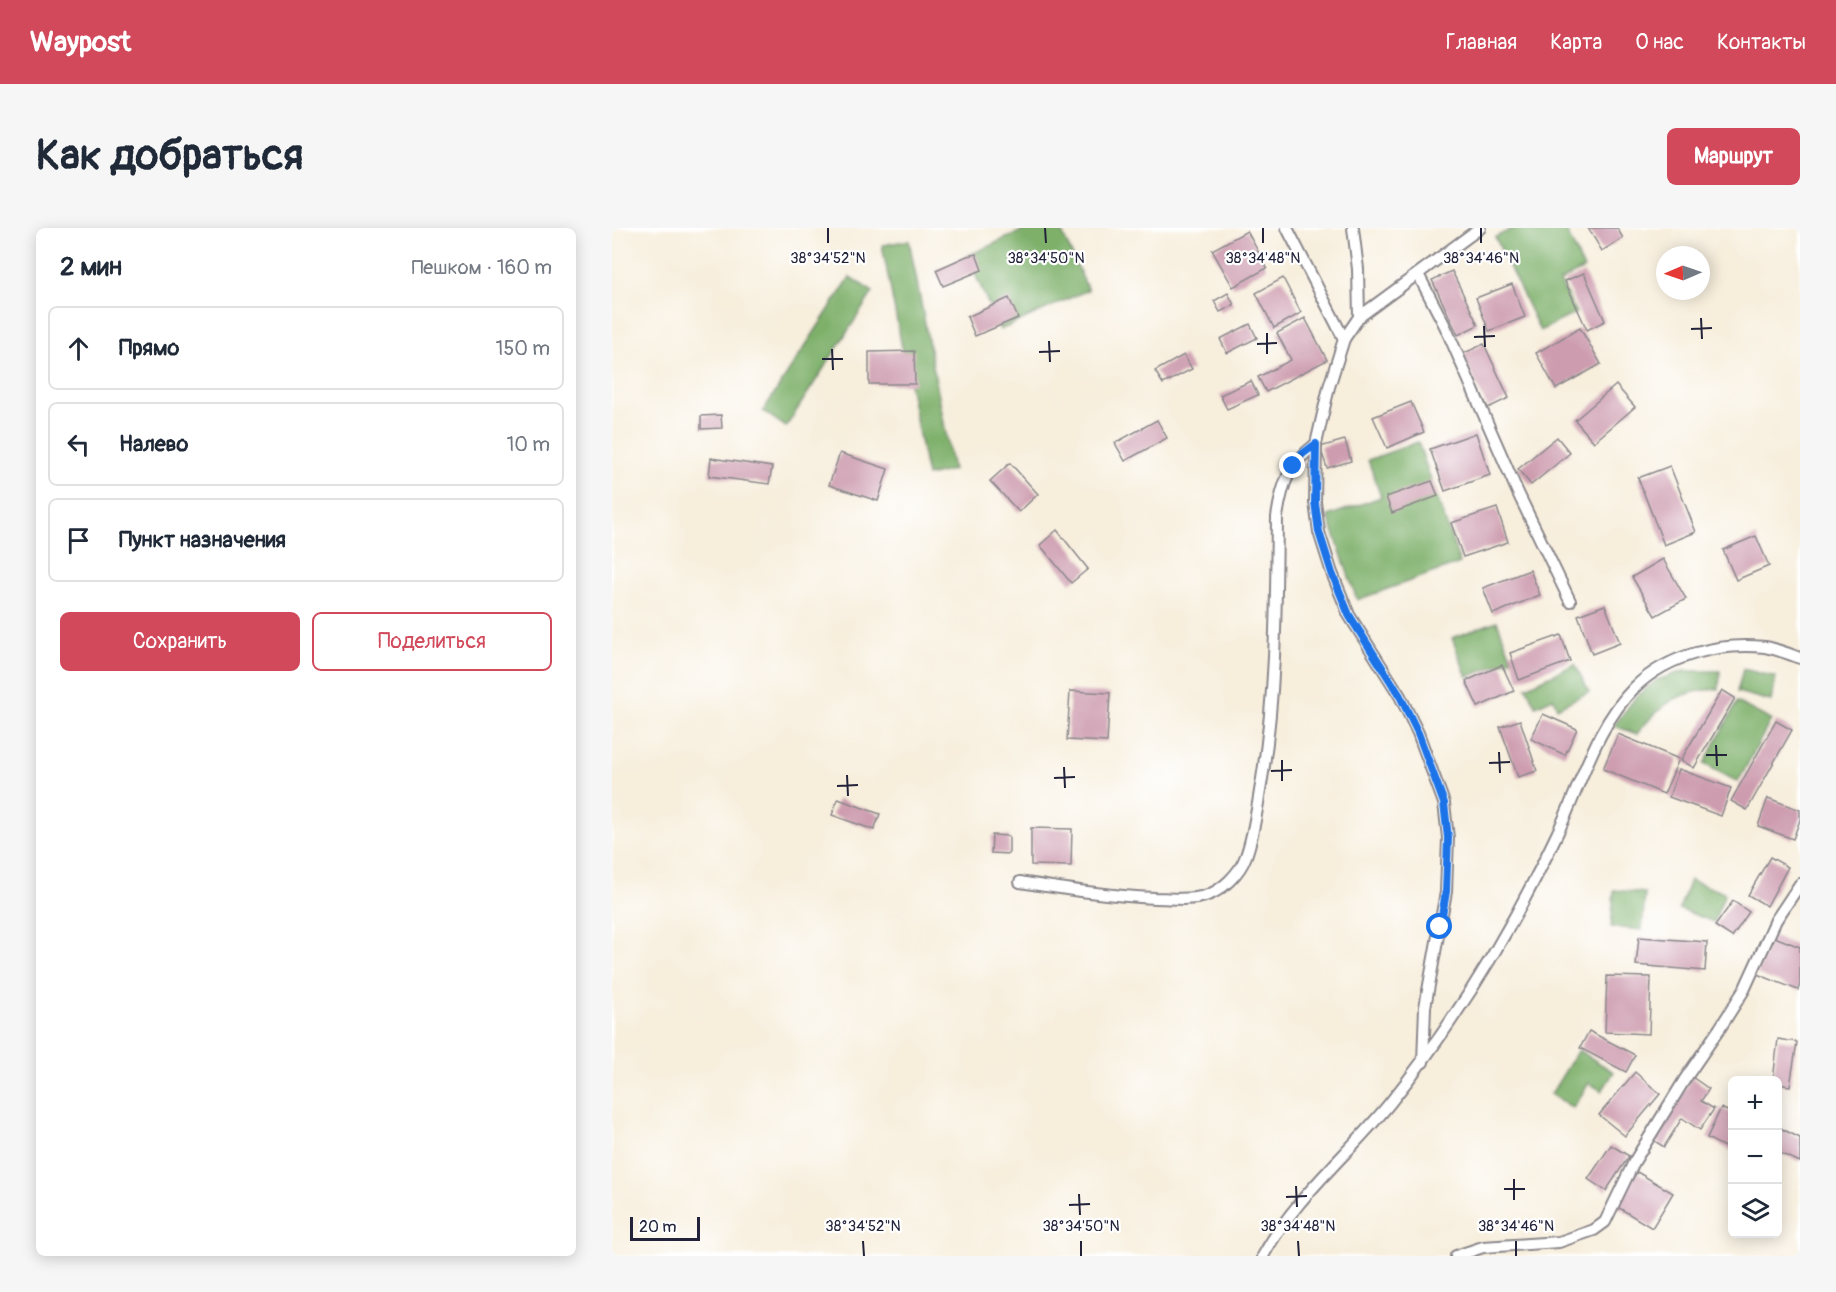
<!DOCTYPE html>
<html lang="ru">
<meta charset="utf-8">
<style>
:root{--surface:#fff;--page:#f6f6f7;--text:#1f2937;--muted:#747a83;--line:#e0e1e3;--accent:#d1495b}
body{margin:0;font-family:Pangolin,sans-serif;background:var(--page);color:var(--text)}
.controls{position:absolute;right:18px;bottom:18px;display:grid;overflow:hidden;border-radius:9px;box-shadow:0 3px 15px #0003}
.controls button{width:54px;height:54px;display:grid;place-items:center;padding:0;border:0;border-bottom:2px solid var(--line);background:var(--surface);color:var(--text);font:30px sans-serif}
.compass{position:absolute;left:1044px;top:18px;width:54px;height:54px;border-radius:50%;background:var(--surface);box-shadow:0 3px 15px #0003;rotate:268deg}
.scale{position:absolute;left:18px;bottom:15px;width:70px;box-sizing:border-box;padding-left:6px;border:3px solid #22223b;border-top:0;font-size:16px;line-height:21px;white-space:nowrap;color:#22223b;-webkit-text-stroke:4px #fff;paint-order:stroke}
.stop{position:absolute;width:18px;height:18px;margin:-14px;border:4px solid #1a73e8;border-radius:50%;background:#fff}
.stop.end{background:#1a73e8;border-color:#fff;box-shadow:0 2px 6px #0008}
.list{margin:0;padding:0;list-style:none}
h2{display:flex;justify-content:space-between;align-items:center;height:78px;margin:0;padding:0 24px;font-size:26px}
h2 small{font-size:20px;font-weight:400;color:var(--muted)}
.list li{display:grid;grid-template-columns:39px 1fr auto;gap:18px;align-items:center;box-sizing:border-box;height:84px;margin:0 12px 12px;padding:0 12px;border:2px solid var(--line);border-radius:9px}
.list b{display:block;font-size:22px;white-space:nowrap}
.list em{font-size:20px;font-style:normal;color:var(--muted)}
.actions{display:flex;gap:12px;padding:18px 24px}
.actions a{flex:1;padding:14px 0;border:2px solid var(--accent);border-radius:9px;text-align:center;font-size:21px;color:var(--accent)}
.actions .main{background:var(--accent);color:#fff}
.icon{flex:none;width:33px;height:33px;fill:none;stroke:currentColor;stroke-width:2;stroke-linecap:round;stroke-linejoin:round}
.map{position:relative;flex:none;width:1188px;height:1028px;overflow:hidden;border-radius:9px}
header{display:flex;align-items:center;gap:36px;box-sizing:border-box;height:84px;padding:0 30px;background:var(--accent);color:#fff}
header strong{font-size:28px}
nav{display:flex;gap:33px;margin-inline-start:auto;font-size:21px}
.intro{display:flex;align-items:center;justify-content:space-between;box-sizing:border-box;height:144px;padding:0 36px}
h1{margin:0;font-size:42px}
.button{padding:15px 27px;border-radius:9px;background:var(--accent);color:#fff;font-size:21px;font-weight:700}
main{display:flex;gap:36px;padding:0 36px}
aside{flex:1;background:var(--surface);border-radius:9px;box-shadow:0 3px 15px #0003}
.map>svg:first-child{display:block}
.forest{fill:#7eb06b;stroke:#506953;stroke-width:1.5}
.building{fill:#cd9caf}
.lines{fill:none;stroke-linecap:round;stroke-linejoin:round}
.lane-casing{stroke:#8c888c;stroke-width:14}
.lane{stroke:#fff;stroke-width:10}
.route{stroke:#1a73e8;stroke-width:8}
.ticks{fill:none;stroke:#22223b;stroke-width:2}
.ticks-label{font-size:15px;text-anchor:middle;fill:#22223b;stroke:#fff;stroke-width:4.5;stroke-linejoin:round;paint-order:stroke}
</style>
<header>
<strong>Waypost</strong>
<nav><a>Главная</a><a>Карта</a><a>О нас</a><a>Контакты</a></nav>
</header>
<div class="intro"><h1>Как добраться</h1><a class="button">Маршрут</a></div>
<main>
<aside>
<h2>2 мин<small>Пешком · 160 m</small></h2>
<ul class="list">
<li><svg class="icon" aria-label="ahead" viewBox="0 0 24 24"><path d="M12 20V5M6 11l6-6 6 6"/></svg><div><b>Прямо</b></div><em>150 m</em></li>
<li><svg class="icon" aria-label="left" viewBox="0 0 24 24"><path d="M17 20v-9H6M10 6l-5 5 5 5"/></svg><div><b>Налево</b></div><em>10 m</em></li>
<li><svg class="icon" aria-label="arrive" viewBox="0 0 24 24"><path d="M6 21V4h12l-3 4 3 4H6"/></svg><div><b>Пункт назначения</b></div></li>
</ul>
<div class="actions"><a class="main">Сохранить</a><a>Поделиться</a></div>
</aside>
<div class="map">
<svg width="1188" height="1028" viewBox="0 0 1188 1028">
<rect width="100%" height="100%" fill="#fff"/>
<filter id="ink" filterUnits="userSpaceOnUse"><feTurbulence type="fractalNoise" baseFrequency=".0167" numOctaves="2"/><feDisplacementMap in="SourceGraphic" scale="12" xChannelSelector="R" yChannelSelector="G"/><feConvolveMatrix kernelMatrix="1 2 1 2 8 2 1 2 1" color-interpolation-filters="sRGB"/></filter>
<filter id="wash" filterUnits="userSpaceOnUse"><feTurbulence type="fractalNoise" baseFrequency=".008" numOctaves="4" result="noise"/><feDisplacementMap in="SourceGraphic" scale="24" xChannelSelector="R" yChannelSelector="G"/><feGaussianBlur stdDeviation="1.35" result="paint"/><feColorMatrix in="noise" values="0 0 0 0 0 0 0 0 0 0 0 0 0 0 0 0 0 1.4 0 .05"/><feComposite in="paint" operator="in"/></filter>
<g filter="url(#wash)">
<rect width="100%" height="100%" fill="#f7eedc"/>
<g class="forest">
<polygon points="416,0 448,0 476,62 388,102 355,28"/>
<polygon points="902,0 953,0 972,41 948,53 964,85 928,103 883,9"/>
<polygon points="297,12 341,242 315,248 270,17"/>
<polygon points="238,49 261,64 174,199 151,183"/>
<polygon points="806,214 848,335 745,372 716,288 769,269 756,232"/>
<polygon points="885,393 900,431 855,449 840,410"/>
<polygon points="963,436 977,464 945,480 941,470 924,478 914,459"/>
<polygon points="1131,441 1164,449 1159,473 1125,464"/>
<path d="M1072,443H1108L1107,461C1066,463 1050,475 1025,506L1002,498L1023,470L1045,452Z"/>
<polygon points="1125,474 1159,492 1126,554 1092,536"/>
<polygon points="1078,652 1113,665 1102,694 1067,681"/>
<polygon points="1002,662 1033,665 1030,702 999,699"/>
<polygon points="966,822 1002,844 990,863 977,855 961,880 939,866"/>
</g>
<g id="blocks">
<g class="building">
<polygon points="976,0 1005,0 1011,10 990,23"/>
<polygon points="635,3 655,40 621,59 600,22"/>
<polygon points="364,26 370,42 331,58 324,42 355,28"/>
<polygon points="840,43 866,97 846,107 820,52"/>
<polygon points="972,45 993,93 975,102 953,53"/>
<polygon points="671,50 689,85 662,100 644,65"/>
<polygon points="900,56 913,89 877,103 864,70"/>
<polygon points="616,65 622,77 608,84 602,73"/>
<polygon points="397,70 406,90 363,108 355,89"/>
<polygon points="693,90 715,132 654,164 646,149 679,132 665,105"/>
<polygon points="638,96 645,110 615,125 608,111"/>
<polygon points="968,100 989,136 944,161 924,125"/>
<polygon points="872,116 897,170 876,180 850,126"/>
<polygon points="302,123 303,156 257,156 257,124"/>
<polygon points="572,127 580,141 551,156 543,143"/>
<polygon points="639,153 646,167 615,181 608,167"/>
<polygon points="1004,157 1023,179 982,214 963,192"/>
<polygon points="799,174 812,204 775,220 761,189"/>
<polygon points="109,187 110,200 89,201 89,188"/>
<polygon points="545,192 555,210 513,233 503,215"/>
<polygon points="864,205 878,247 833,263 818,221"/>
<polygon points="945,209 958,225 919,257 906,241"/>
<polygon points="733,212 739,233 715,240 708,219"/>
<polygon points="228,225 276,241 266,273 217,257"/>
<polygon points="99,230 160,239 157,256 97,248"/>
<polygon points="398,235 426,266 407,284 378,253"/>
<polygon points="1058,238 1084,304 1052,317 1026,250"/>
<polygon points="820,253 826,268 780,285 774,269"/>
<polygon points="885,280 896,314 851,329 839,295"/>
<polygon points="445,302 476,341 459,355 428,317"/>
<polygon points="1144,308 1157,338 1124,352 1111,322"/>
<polygon points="1051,331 1074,371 1043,388 1020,349"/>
<polygon points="918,342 928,367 881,386 871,360"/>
<polygon points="993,377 1008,415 980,426 966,387"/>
<polygon points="949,407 958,433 907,452 898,425"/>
<polygon points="890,437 902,463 866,479 854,453"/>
<polygon points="1110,462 1123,470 1082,540 1069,532"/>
<polygon points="458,463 498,465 495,514 455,512"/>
<polygon points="931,486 965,501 953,527 919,511"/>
<polygon points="908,492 925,543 906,549 888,499"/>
<polygon points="1164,493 1180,502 1135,582 1119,573"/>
<polygon points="1006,506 1067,531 1052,566 991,541"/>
<polygon points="1067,541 1119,560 1109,588 1057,569"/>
<polygon points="1156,570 1188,582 1188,592 1181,611 1146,598"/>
<polygon points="226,571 268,586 262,602 220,587"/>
<polygon points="419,600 460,601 459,638 419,637"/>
<polygon points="380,607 397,608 397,626 379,625"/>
<polygon points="1158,629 1176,639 1155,678 1136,667"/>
<polygon points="1121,673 1137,684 1120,709 1103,698"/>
<polygon points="1160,708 1188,719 1188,756 1186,762 1145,746"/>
<polygon points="1027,709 1095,714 1093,743 1024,737"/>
<polygon points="995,748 1039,749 1037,806 993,804"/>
<polygon points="977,803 1023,827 1014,844 968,820"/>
<polygon points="1166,811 1185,814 1178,858 1166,856 1166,852 1161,852"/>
<polygon points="1023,844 1048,866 1013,908 987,887"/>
<polygon points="1080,849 1097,861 1089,873 1102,881 1088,902 1070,890 1052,919 1041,912"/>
<polygon points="1109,880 1120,885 1120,923 1095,910"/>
<polygon points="1166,899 1188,910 1188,934 1166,924"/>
<polygon points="999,917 1017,928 994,963 976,951"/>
<polygon points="1025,944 1061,965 1040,1000 1004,978"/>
</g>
</g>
</g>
<g filter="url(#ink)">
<use href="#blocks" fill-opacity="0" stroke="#8c888c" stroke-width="1.5"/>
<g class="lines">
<defs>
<g id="lane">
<polyline points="675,0 732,111"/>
<polyline points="741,0 746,41 747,89"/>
<polyline points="806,46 833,98 906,265 958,373"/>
<path d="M408,654C453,661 497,668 543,670C559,670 577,673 593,668C610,663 628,645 634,628C642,606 645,580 649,557C664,467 664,380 665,289C670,256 676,237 704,216"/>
<polyline points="811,834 813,779 834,664 836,610 832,575 806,505 788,468 737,387 720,345 707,304 703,274 704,216 717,159 732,111 747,89 868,0"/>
<path d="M651,1028C683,969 736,927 778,875C844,793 900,702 945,606C969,557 983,499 1023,459C1056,427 1108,414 1153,419C1165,421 1177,426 1188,430"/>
<polyline points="844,1028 871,1019 947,1014 982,1002 993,994 1022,934 1073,851 1108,800 1132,762 1164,692 1188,656"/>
</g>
</defs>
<use href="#lane" class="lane-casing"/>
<use href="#lane" class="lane"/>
</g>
</g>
<g class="lines" filter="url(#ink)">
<polyline class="route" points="681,238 689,227 704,216 703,274 707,304 720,345 737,387 788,468 806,505 832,575 836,610 834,664 828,699"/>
</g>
<path class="ticks" d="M216,0V15M433,0L434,15M651,0V15M869,0V15M1089,90L1090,111M872,98L873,119M1079,101L1100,100M655,105V126M862,109L883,108M437,113L438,134M645,116L665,115M220,121L221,142M427,124L448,123M210,131H231M1104,517L1105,538M887,524L888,545M1094,527H1115M670,532V553M877,535L898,534M452,539L453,560M659,543L680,542M235,547L236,568M442,550L463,549M225,558L246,557M902,951V972M684,958L685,979M892,961H913M467,966L468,987M674,969L695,968M457,977L478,976M251,1013L252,1028M469,1013V1028M686,1013L687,1028M904,1013V1028"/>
<g class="ticks-label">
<text x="216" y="35">38°34'52"N</text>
<text x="434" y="35">38°34'50"N</text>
<text x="651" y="35">38°34'48"N</text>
<text x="869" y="35">38°34'46"N</text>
<text x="251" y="1003">38°34'52"N</text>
<text x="469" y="1003">38°34'50"N</text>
<text x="686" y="1003">38°34'48"N</text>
<text x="904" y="1003">38°34'46"N</text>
</g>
</svg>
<div class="controls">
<button>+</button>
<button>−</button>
<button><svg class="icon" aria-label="layers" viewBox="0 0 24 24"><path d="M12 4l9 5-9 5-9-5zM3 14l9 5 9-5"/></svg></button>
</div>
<svg class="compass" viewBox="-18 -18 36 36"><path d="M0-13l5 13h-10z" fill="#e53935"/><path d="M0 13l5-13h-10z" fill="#747a83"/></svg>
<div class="scale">20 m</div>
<div class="stop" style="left:828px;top:699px"></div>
<div class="stop end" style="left:681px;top:238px"></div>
</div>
</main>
